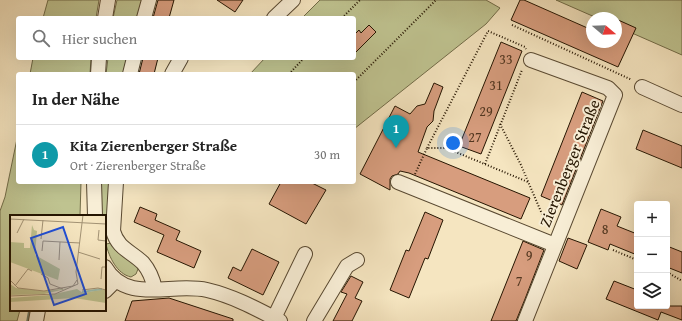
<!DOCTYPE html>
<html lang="de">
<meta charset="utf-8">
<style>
:root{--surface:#fff;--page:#f6f6f6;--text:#222;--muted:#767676;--line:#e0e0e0;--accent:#8f2418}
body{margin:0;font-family:"Gentium Book Plus",serif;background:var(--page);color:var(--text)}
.controls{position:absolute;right:12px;bottom:12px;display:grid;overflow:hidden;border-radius:4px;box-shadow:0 4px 16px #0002}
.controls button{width:36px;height:36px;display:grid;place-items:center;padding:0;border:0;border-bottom:1px solid var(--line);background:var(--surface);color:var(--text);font:20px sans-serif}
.compass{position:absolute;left:586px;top:12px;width:36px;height:36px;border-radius:50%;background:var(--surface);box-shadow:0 4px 16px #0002;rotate:109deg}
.you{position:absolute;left:453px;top:143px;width:14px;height:14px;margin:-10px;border:3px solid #fff;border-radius:50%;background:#1a73e8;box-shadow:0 0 0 6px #1a73e833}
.badge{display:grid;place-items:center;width:26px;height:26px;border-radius:50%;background:var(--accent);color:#fff;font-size:13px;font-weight:700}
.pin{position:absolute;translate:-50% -33px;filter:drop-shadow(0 1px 2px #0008)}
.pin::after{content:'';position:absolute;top:21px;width:14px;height:12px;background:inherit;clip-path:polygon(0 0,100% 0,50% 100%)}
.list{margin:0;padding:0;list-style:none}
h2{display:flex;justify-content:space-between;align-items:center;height:52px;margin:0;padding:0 16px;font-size:17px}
h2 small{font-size:13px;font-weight:400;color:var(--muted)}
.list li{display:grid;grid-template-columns:26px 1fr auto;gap:12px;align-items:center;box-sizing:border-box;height:60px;padding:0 16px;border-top:1px solid var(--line)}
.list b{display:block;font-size:15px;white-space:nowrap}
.list p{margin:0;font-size:13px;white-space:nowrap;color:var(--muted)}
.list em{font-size:13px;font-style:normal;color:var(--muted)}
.icon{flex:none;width:22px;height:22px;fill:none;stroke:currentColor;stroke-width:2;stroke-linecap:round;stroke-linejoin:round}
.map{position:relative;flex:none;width:682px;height:321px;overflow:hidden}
.search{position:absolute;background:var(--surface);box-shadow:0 4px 16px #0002;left:16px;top:16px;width:340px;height:44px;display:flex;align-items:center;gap:10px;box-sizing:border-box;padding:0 14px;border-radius:4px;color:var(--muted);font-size:15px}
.panel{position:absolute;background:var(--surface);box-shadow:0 4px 16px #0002;left:16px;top:72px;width:340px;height:112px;border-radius:4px}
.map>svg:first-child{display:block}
.green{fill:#bfc390;stroke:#726c48}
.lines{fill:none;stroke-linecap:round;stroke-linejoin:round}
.stream{stroke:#6c7b6b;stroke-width:3.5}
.building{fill:#d79d7e;stroke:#251501}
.minor-casing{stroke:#594931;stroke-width:16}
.path{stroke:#251501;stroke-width:2;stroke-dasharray:1 2;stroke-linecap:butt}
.minor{stroke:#f8eed6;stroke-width:14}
.labels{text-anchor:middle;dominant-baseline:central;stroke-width:4;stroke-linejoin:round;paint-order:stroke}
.number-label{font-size:14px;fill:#523720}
.street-label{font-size:16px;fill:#251501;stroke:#f8eed6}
.inset-river{fill:none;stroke:#9cbfb1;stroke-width:2}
.inset-road{fill:none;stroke:#a29274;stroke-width:1}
.view{fill:#1d4ed8;fill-opacity:0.15;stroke:#1d4ed8;stroke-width:2}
.inset-edge{fill:none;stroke:#251501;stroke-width:2}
</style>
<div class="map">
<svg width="682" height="321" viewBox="0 0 682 321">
<rect width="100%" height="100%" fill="#f5e5c0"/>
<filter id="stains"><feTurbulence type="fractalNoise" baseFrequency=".005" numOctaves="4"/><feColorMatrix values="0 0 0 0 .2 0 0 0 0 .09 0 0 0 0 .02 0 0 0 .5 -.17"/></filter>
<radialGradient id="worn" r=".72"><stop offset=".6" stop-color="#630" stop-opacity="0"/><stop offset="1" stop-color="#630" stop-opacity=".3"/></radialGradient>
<g class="green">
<polygon points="48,0 99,0 96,18 43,18"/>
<polygon points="117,0 143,0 138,18 113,18"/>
<polygon points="320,0 486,0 500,8 486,24 354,129 354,74 250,74 265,58 354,58 354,18 302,18"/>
<polygon points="556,0 682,0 682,55 616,26 616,18 597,18"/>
<polygon points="33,58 91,58 90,74 30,74"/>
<polygon points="108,58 127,58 123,74 106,74"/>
<polygon points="18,134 18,182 81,182 80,216 11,216 11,310 20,310 17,321 0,321 0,211 5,197"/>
<polygon points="101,182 110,182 108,235 105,236 105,216 101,216"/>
<path d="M111,243L116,251L137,265L138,269L136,274L131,277C117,274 109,257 106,244Z"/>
</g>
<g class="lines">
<polyline class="stream" points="28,321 30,310"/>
</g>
<g class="building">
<polygon points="158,0 174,0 169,18 153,18"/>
<polygon points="217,0 243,0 235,12"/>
<polygon points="520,0 524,0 592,30 592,42 616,42 616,19 636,28 618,67 511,20"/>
<polygon points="369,25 376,32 354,54 354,35 359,30 361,33"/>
<polygon points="501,42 522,51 481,154 459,146"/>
<polygon points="143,58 158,58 154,74 139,74"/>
<polygon points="434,83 443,87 434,111 433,121 427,127 418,152 530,198 521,219 409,173 400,171 398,174 392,176 390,179 390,190 360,174 395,106 410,114 417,106 425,104"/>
<polygon points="582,92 603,101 562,205 541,196"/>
<polygon points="643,130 682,146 682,168 636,149"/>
<polygon points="281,182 310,182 326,190 306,224 269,204"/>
<polygon points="140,207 157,214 155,220 180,231 176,240 201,251 194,268 157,252 164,235 134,222"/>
<polygon points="601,209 621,217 617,226 637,234 637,255 610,244 608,250 588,242"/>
<polygon points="425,212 443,220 428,259 425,258 409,298 390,290 406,250 409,251"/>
<polygon points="568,238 587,245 577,269 559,261"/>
<polygon points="523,241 544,250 525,299 516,321 491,321"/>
<polygon points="667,246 682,252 682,273 667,267"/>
<polygon points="252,249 279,262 263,295 228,278 233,267 241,271"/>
<polygon points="351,276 363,282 355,298 362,301 352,321 333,321 347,294 341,292"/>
<polygon points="614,281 637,290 637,306 682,306 682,320 661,312 658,320 606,299"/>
<polygon points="169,298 233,319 233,321 125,321 132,301"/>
</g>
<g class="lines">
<defs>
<g id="minor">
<polyline points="105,18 108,0"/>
<polyline points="144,18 149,0"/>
<polyline points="274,18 293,0"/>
<polyline points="98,74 99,58"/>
<polyline points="130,74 134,58"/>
<polyline points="172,74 181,58"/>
<polyline points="642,87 682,105"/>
<polyline points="94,182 95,216"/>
<path d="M116,182L113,231C118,249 131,251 143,263C149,270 153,280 155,289"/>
<polyline points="398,182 555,245"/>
<path d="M105,267C127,305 171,282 207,290C233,296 257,309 280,321"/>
<polyline points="105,291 115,281"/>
<polyline points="274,318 305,254"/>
<polyline points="36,321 38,310"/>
<polyline points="314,321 347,266 357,260"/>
<polyline points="525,321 615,95 608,88 531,60"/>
</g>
</defs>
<use href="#minor" class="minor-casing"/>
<g class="path">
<polyline points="342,18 360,0"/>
<polyline points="512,25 632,80"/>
<polyline points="289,74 304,58"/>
<polyline points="354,82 436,0"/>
<polyline points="500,124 521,165 548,228"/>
<polyline points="427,148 488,31 525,47 526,49"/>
<polyline points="485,164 522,70"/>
<polyline points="415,174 427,148 446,148 528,182"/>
<polyline points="613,250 637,260"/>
<polyline points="667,272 682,281"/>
</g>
<use href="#minor" class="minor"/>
</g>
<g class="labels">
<g class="number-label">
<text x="506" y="59">33</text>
<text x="496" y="85">31</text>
<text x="486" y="111">29</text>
<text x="475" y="137">27</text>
<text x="605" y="229">8</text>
<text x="529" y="255">9</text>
<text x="519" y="281">7</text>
</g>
<g class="street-label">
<text transform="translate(569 163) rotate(-68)">Zierenberger Straße</text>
</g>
</g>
<g transform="translate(10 215)">
<rect width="96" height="96" fill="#f5e5c0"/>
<path d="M22,10L24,15L27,16L25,40L50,54L48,65L0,47V27L14,28V33H20ZM0,69L6,73L34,76L60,73L34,79L0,80ZM67,74L73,78L96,74V88L64,83L0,87V83L40,80Z" fill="#bfc390"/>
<path class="inset-river" d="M72,77L92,74"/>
<path class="inset-road" d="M0,4L96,9M89,15L88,25L96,26M7,18L14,4M31,24L33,5M32,36L33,26L70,28M68,37L90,44M49,45L50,27M31,59L38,63L40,69L53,74M91,64L92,52H96M0,65L8,73L34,76L63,71L67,65M68,69L66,57L73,0M5,71L18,54L22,56M72,75L88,73L96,75M0,81L45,79L68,69"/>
<path class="view" d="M53,12L76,79L44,90L21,23Z"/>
<rect width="96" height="96" class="inset-edge"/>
</g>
<rect width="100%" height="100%" filter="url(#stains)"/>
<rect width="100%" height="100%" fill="url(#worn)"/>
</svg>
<div class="controls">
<button>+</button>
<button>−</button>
<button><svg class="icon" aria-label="layers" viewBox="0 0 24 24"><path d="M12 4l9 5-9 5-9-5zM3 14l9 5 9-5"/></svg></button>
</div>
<svg class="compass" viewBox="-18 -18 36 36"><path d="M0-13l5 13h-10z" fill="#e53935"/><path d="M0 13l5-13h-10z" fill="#767676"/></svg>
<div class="you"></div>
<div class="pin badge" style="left:396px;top:148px;background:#0f9aa8">1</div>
<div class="search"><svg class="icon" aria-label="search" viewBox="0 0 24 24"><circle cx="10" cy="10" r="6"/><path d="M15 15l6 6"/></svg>Hier suchen</div>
<section class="panel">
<h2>In der Nähe<small></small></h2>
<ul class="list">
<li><span class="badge" style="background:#0f9aa8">1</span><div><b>Kita Zierenberger Straße</b><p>Ort · Zierenberger Straße</p></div><em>30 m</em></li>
</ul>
</section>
</div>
